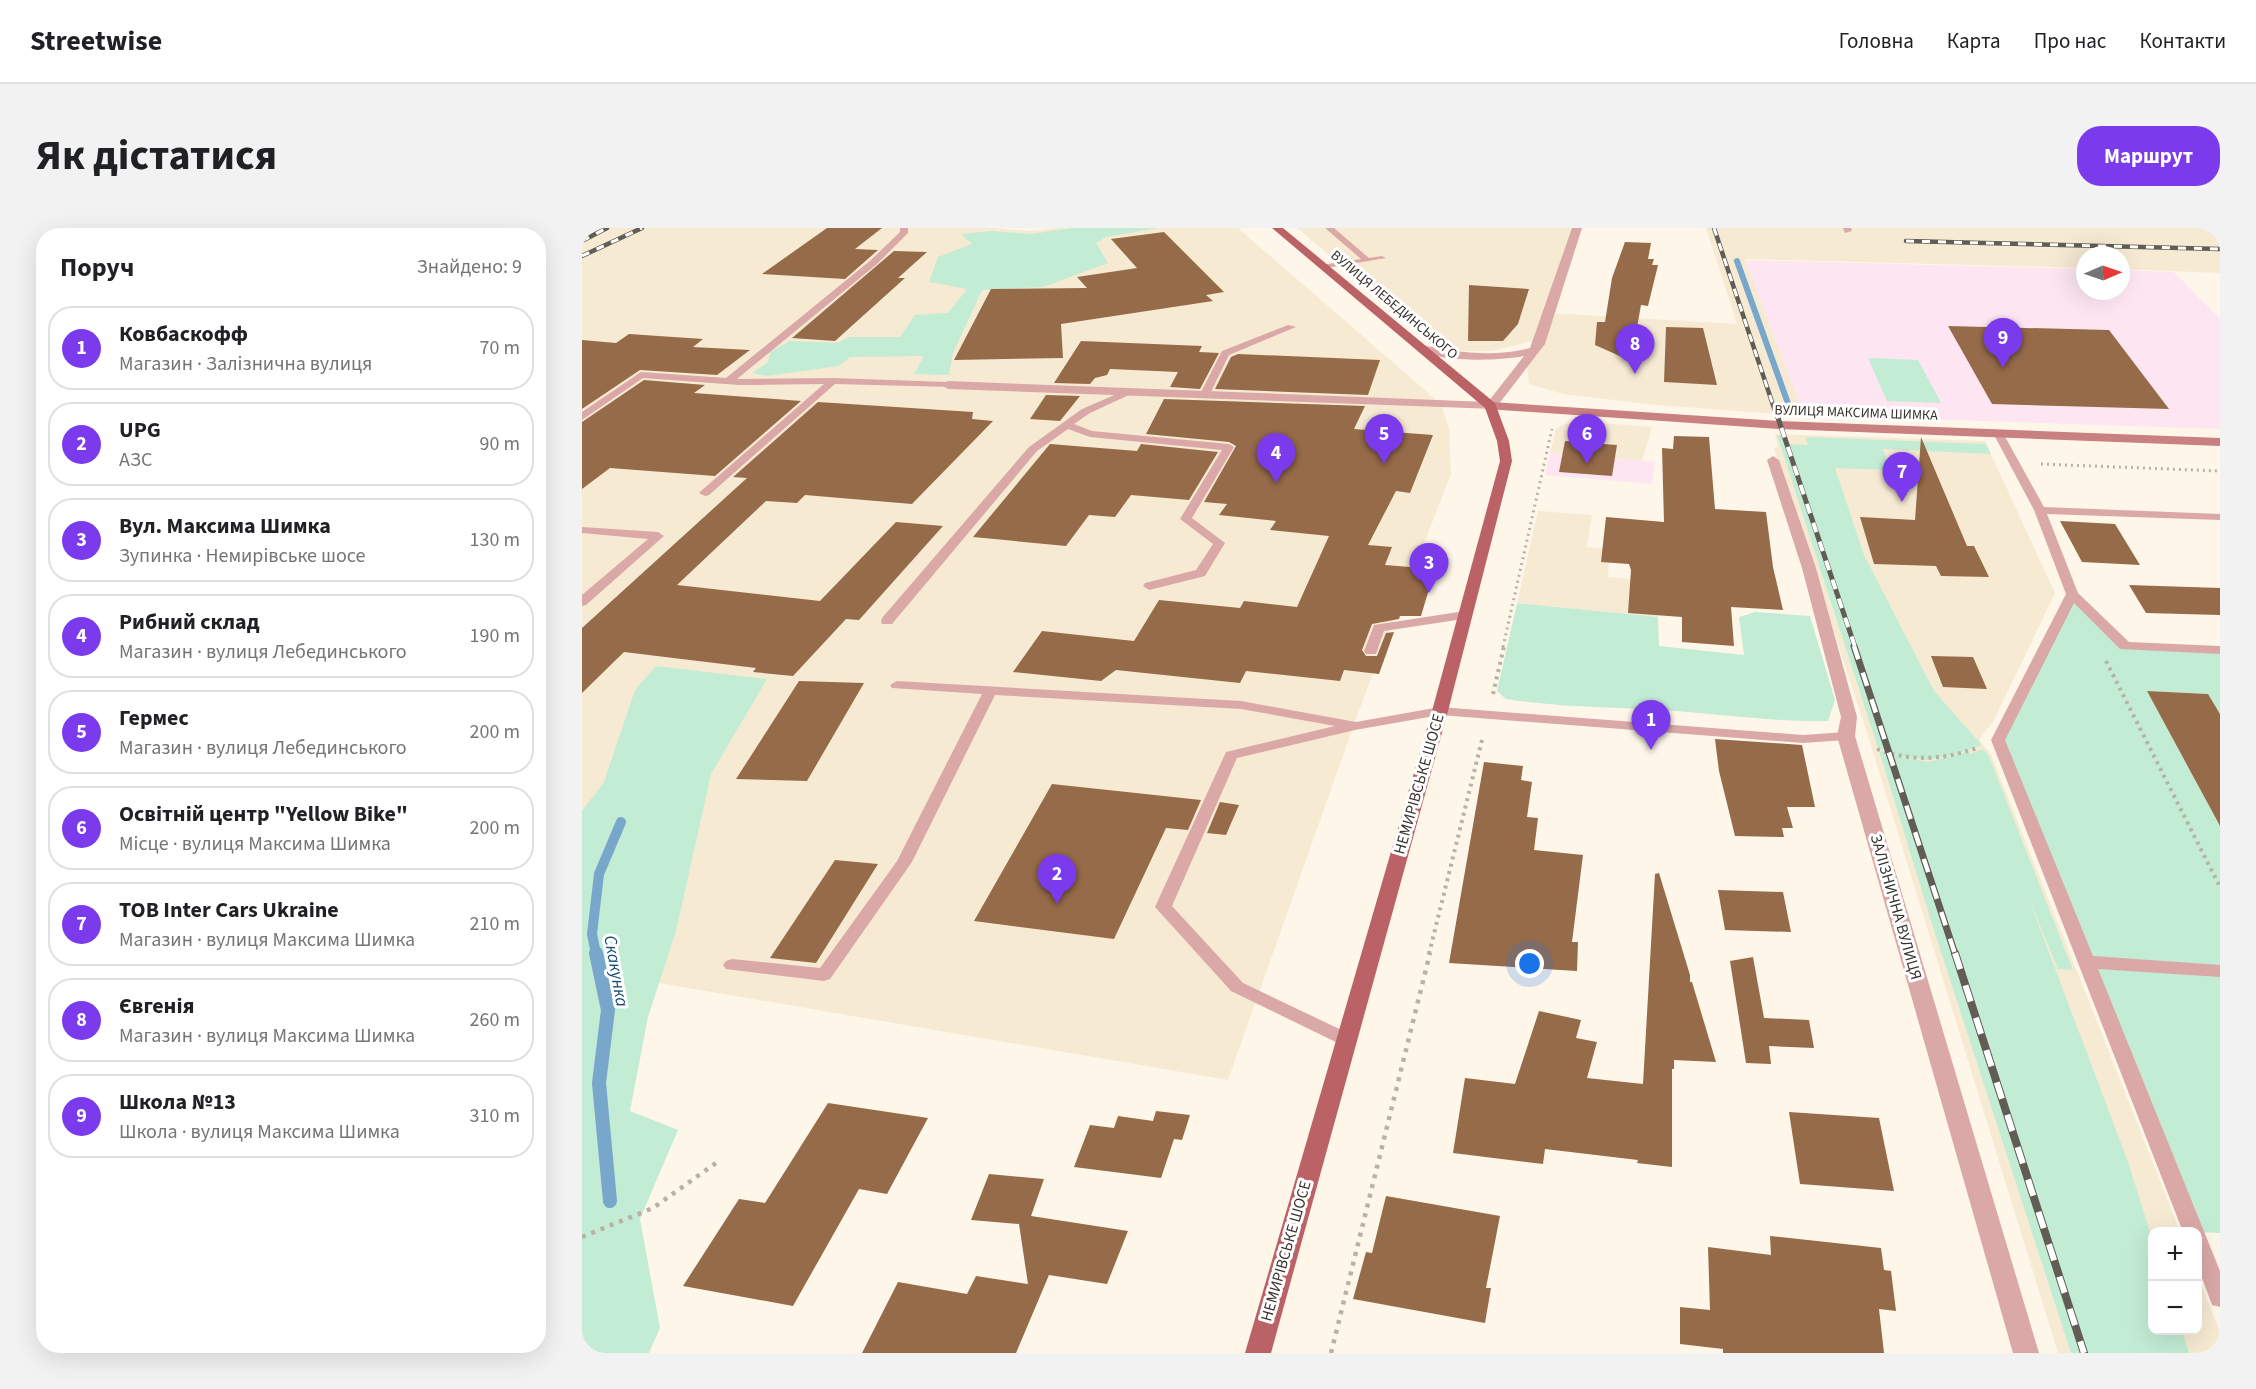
<!DOCTYPE html>
<html lang="uk">
<meta charset="utf-8">
<style>
:root{--surface:#fff;--page:#f2f2f2;--text:#202124;--muted:#757577;--line:#e0e0e0;--accent:#7c3aed}
body{margin:0;font-family:"Source Sans 3",sans-serif;background:var(--page);color:var(--text)}
.controls{position:absolute;right:18px;bottom:18px;display:grid;overflow:hidden;border-radius:12px;box-shadow:0 6px 24px #0002}
.controls button{width:54px;height:54px;display:grid;place-items:center;padding:0;border:0;border-bottom:2px solid var(--line);background:var(--surface);color:var(--text);font:30px sans-serif}
.compass{position:absolute;left:1494px;top:18px;width:54px;height:54px;border-radius:50%;background:var(--surface);box-shadow:0 6px 24px #0002;rotate:88deg}
.you{position:absolute;left:948px;top:736px;width:21px;height:21px;margin:-15px;border:4px solid #fff;border-radius:50%;background:#1a73e8;box-shadow:0 0 0 9px #1a73e833}
.badge{display:grid;place-items:center;width:39px;height:39px;border-radius:50%;background:var(--accent);color:#fff;font-size:20px;font-weight:700}
.pin{position:absolute;translate:-50% -50px;filter:drop-shadow(0 2px 3px #0008)}
.pin::after{content:'';position:absolute;top:32px;width:21px;height:18px;background:inherit;clip-path:polygon(0 0,100% 0,50% 100%)}
.list{margin:0;padding:0;list-style:none}
h2{display:flex;justify-content:space-between;align-items:center;height:78px;margin:0;padding:0 24px;font-size:26px}
h2 small{font-size:20px;font-weight:400;color:var(--muted)}
.list li{display:grid;grid-template-columns:39px 1fr auto;gap:18px;align-items:center;box-sizing:border-box;height:84px;margin:0 12px 12px;padding:0 12px;border:2px solid var(--line);border-radius:24px}
.list b{display:block;font-size:22px;white-space:nowrap}
.list p{margin:0;font-size:20px;white-space:nowrap;color:var(--muted)}
.list em{font-size:20px;font-style:normal;color:var(--muted)}
.map{position:relative;flex:none;width:1638px;height:1125px;overflow:hidden;border-radius:24px}
header{display:flex;align-items:center;gap:36px;box-sizing:border-box;height:84px;padding:0 30px;background:var(--surface);border-bottom:2px solid var(--line)}
header strong{font-size:28px}
nav{display:flex;gap:33px;margin-inline-start:auto;font-size:21px}
.intro{display:flex;align-items:center;justify-content:space-between;box-sizing:border-box;height:144px;padding:0 36px}
h1{margin:0;font-size:42px}
.button{padding:15px 27px;border-radius:24px;background:var(--accent);color:#fff;font-size:21px;font-weight:700}
main{display:flex;gap:36px;padding:0 36px}
aside{flex:1;background:var(--surface);border-radius:24px;box-shadow:0 6px 24px #0002}
.map>svg:first-child{display:block}
.built{fill:#f7ead3}
.education{fill:#fde6f2}
.green{fill:#c3ecd4}
.lines{fill:none;stroke-linecap:round;stroke-linejoin:round}
.stream-far2{stroke:#78a7cb;stroke-width:6}
.stream-far1{stroke:#78a7cb;stroke-width:10}
.stream{stroke:#78a7cb;stroke-width:14}
.building{fill:#966b49}
.path-far2{stroke:#b7b1a6;stroke-width:3;stroke-dasharray:2 4;stroke-linecap:butt}
.path-far1{stroke:#b7b1a6;stroke-width:4;stroke-dasharray:3 4.5;stroke-linecap:butt}
.path{stroke:#b7b1a6;stroke-width:4.5;stroke-dasharray:4 6;stroke-linecap:butt}
.service{fill:#dba8a8;fill-rule:evenodd}
.minor{fill:#dba8a8;fill-rule:evenodd}
.secondary{fill:#c98081;fill-rule:evenodd}
.primary{fill:#bb6266;fill-rule:evenodd}
.rail-far3-casing{stroke:#615c54;stroke-width:4.5}
.rail-far2-casing{stroke:#615c54;stroke-width:5}
.rail-far1-casing{stroke:#615c54;stroke-width:7}
.rail-casing{stroke:#615c54;stroke-width:8}
.rail-far3{stroke:#fff;stroke-width:3;stroke-dasharray:8;stroke-linecap:butt}
.rail-far2{stroke:#fff;stroke-width:4;stroke-dasharray:10;stroke-linecap:butt}
.rail-far1{stroke:#fff;stroke-width:4.5;stroke-dasharray:14;stroke-linecap:butt}
.rail{stroke:#fff;stroke-width:6;stroke-dasharray:17;stroke-linecap:butt}
.labels{text-anchor:middle;dominant-baseline:central;stroke-width:6;stroke-linejoin:round;paint-order:stroke}
.far-street-label{font-size:14px;fill:#36322c;stroke:#fff}
.street-label{font-size:16px;fill:#36322c;stroke:#fff}
.water-label{font-size:18px;font-style:italic;fill:#194f74;stroke:#fff}
</style>
<header>
<strong>Streetwise</strong>
<nav><a>Головна</a><a>Карта</a><a>Про нас</a><a>Контакти</a></nav>
</header>
<div class="intro"><h1>Як дістатися</h1><a class="button">Маршрут</a></div>
<main>
<aside>
<h2>Поруч<small>Знайдено: 9</small></h2>
<ul class="list">
<li><span class="badge">1</span><div><b>Ковбаскофф</b><p>Магазин · Залізнична вулиця</p></div><em>70 m</em></li>
<li><span class="badge">2</span><div><b>UPG</b><p>АЗС</p></div><em>90 m</em></li>
<li><span class="badge">3</span><div><b>Вул. Максима Шимка</b><p>Зупинка · Немирівське шосе</p></div><em>130 m</em></li>
<li><span class="badge">4</span><div><b>Рибний склад</b><p>Магазин · вулиця Лебединського</p></div><em>190 m</em></li>
<li><span class="badge">5</span><div><b>Гермес</b><p>Магазин · вулиця Лебединського</p></div><em>200 m</em></li>
<li><span class="badge">6</span><div><b>Освітній центр &quot;Yellow Bike&quot;</b><p>Місце · вулиця Максима Шимка</p></div><em>200 m</em></li>
<li><span class="badge">7</span><div><b>ТОВ Inter Cars Ukraine</b><p>Магазин · вулиця Максима Шимка</p></div><em>210 m</em></li>
<li><span class="badge">8</span><div><b>Євгенія</b><p>Магазин · вулиця Максима Шимка</p></div><em>260 m</em></li>
<li><span class="badge">9</span><div><b>Школа №13</b><p>Школа · вулиця Максима Шимка</p></div><em>310 m</em></li>
</ul>
</aside>
<div class="map">
<svg width="1638" height="1125" viewBox="0 0 1638 1125">
<rect width="100%" height="100%" fill="#fef6e9"/>
<g class="built">
<polygon points="0,0 411,0 449,3 474,0 656,0 859,176 867,200 869,246 779,477 646,852 77,755 0,735"/>
<polygon points="715,0 995,0 967,85 1155,96 1124,0 1638,0 1638,45 1539,41 1539,27 1503,27 1503,40 1163,31 1222,187 1184,185 1074,177 981,166 947,156 944,134 958,111 910,123 884,123 865,121 846,110"/>
<polygon points="995,193 1070,199 1060,233 968,225 974,201 980,197"/>
<polygon points="1193,206 1403,213 1473,365 1412,492 1397,512 1409,526 1598,1003 1570,1004 1570,1102 1616,1102 1616,1047 1638,1104 1638,1125 1476,1125 1287,511 1192,221 1196,218"/>
<polygon points="956,283 1010,287 1005,319 1028,321 1026,349 1077,354 1076,389 935,375"/>
</g>
<g class="education">
<polygon points="1163,32 1503,41 1503,63 1539,63 1539,42 1592,44 1638,91 1638,201 1222,187"/>
<polygon points="968,225 1073,234 1070,256 963,247"/>
</g>
<g class="green">
<polygon points="490,0 576,0 524,9 514,15 526,35 461,59 400,62 371,125 367,147 332,146 342,128 268,129 257,138 185,148 170,145 186,134 188,124 208,113 255,115 267,109 318,109 333,87 366,85 385,61 347,54 356,29 390,16 379,6 410,3 449,6"/>
<polygon points="1286,130 1336,132 1359,175 1305,173"/>
<polygon points="1195,207 1200,208 1308,525 1296,520"/>
<polygon points="1201,208 1404,216 1409,226 1301,221 1308,242 1253,240 1282,327 1352,463 1400,517 1375,526 1345,532 1314,528 1346,534 1386,524 1388,526 1401,521 1407,528 1491,742 1476,741 1445,666 1546,934 1570,1010 1570,1102 1600,1103 1607,1125 1504,1125 1310,527 1205,216 1226,217 1224,209"/>
<polygon points="1490,366 1543,418 1638,422 1638,486 1626,466 1565,463 1638,598 1638,1005 1616,1004 1416,512"/>
<path d="M935,375L1076,389L1077,418L1162,427L1157,389L1173,384L1228,388L1253,472L1246,493C1194,494 1145,487 1094,483C1037,479 981,480 924,471L915,463Z"/>
<polygon points="74,438 185,451 129,546 94,703 66,789 48,883 96,902 58,991 78,1100 67,1125 0,1125 0,583 22,554 53,462"/>
<polygon points="1297,522 1308,527 1500,1125 1489,1125 1349,693"/>
</g>
<g class="lines">
<polyline class="stream-far2" points="1155,33 1208,181"/>
<polyline class="stream-far1" points="14,726 10,706 17,646 39,594"/>
<polyline class="stream" points="14,725 26,782 17,855 28,973"/>
</g>
<g class="building">
<polygon points="245,0 300,0 273,21 296,22 263,51 180,46"/>
<polygon points="582,4 642,64 624,67 631,73 479,96 481,130 372,132 409,61 505,60 495,49 555,40 529,11"/>
<polygon points="1043,14 1069,15 1066,31 1072,31 1070,37 1076,37 1066,78 1059,77 1049,133 1013,117 1015,94 1023,94 1030,50"/>
<polygon points="312,23 345,24 316,50 323,50 253,113 210,110"/>
<polygon points="887,57 947,61 936,96 921,113 886,113"/>
<polygon points="1366,98 1527,102 1587,181 1410,176"/>
<polygon points="1084,99 1121,100 1135,157 1082,154"/>
<polygon points="47,106 121,111 111,119 168,122 135,147 58,142 0,181 0,112 34,115"/>
<polygon points="499,113 620,118 617,124 637,125 618,161 588,159 596,144 528,141 525,147 513,150 508,156 472,155"/>
<polygon points="656,126 798,132 786,167 633,161 649,129"/>
<polygon points="62,152 123,157 112,165 219,173 133,248 28,240 0,261 0,194"/>
<polygon points="464,167 498,168 478,193 448,191"/>
<polygon points="582,171 783,178 772,201 851,207 828,265 814,263 786,317 810,319 803,337 853,341 839,388 818,388 817,391 790,396 780,422 784,428 795,428 804,405 812,404 797,446 762,442 758,453 664,443 658,455 534,442 519,453 431,444 460,403 552,413 577,372 658,380 662,373 715,379 747,308 688,302 694,293 637,287 645,276 622,274 654,218 647,214 564,206"/>
<polygon points="236,174 391,184 390,191 411,193 330,276 223,267 215,275 184,273 95,357 238,373 314,294 361,298 277,392 264,391 211,448 171,444 174,440 42,424 0,465 0,400 165,250 151,249"/>
<polygon points="1092,208 1127,209 1133,281 1184,284 1191,339 1201,382 1149,379 1152,418 1100,414 1100,389 1046,385 1049,342 1047,336 1019,334 1024,289 1082,294 1080,220 1091,221"/>
<polygon points="1339,209 1385,318 1392,318 1407,349 1359,348 1354,338 1292,336 1278,289 1333,292"/>
<polygon points="983,213 1035,217 1030,248 977,244"/>
<polygon points="468,216 555,223 559,216 636,224 607,272 549,267 533,289 507,287 484,318 391,309"/>
<polygon points="1478,293 1533,296 1558,337 1500,334"/>
<polygon points="1547,357 1638,360 1638,387 1564,385"/>
<polygon points="1349,428 1391,429 1405,461 1361,459"/>
<polygon points="217,453 282,455 225,553 154,551"/>
<polygon points="1565,463 1626,466 1638,486 1638,598"/>
<polygon points="1133,511 1220,517 1233,579 1205,579 1211,600 1200,600 1202,609 1153,608 1137,543"/>
<polygon points="902,534 941,538 939,552 950,554 945,589 956,590 952,622 1001,627 990,714 996,714 995,743 867,735"/>
<polygon points="470,556 619,572 606,602 584,600 532,711 392,693"/>
<polygon points="638,574 657,577 644,607 625,605"/>
<polygon points="253,632 296,636 234,735 188,730"/>
<polygon points="1077,645 1108,747 1108,754 1110,754 1134,834 1092,832 1092,841 1090,841 1090,939 1055,935 1056,932 963,921 961,936 871,925 883,850 933,856 957,783 999,792 994,810 1015,814 1005,850 1061,856 1073,646"/>
<polygon points="1136,662 1201,664 1209,704 1143,702"/>
<polygon points="1171,729 1182,790 1227,792 1232,820 1187,818 1189,836 1164,835 1148,733"/>
<polygon points="246,875 346,890 305,966 277,961 211,1078 101,1058 157,971 183,975"/>
<polygon points="574,883 608,887 600,912 592,911 579,950 492,939 508,897 532,900 536,888 571,893"/>
<polygon points="1207,884 1297,890 1312,963 1218,956"/>
<polygon points="407,946 462,951 449,988 546,1003 525,1056 467,1047 434,1125 280,1125 316,1054 385,1066 394,1048 446,1056 437,996 389,992"/>
<polygon points="804,968 918,988 904,1060 909,1060 903,1095 771,1071 784,1024 790,1025"/>
<polygon points="1188,1008 1299,1020 1302,1042 1309,1043 1314,1083 1297,1081 1302,1125 1141,1125 1141,1121 1098,1116 1098,1079 1128,1082 1126,1019 1189,1027"/>
</g>
<g class="lines">
<g class="path-far2">
<polyline points="1459,236 1638,243"/>
<polyline points="921,419 970,201"/>
</g>
<g class="path-far1">
<polyline points="1524,433 1638,659"/>
<polyline points="911,466 922,418"/>
<path d="M1295,521C1330,534 1360,532 1395,520"/>
<polyline points="847,726 901,508"/>
</g>
<g class="path">
<polyline points="0,1009 71,980 134,935"/>
<polyline points="749,1125 848,725"/>
</g>
<g class="service">
<polygon points="318,0 326,0 326,5 295,36 155,151 251,150 366,154 371,157 369,159 253,156 127,267 123,268 117,265 119,263 242,156 157,157 61,150 0,192 0,184 59,144 144,150 289,32 318,4"/>
<polygon points="743,0 752,0 787,30 800,28 804,30 739,41 739,37 779,31"/>
<polygon points="1261,0 1269,0 1270,3 1263,5"/>
<polygon points="706,97 714,99 647,127 627,168 618,170 617,168 640,123"/>
<polygon points="544,162 549,165 547,167 508,185 492,196 510,203 647,216 652,219 610,290 643,315 623,348 567,362 561,358 563,355 614,342 631,316 598,291 640,222 508,209 486,201 455,223 310,396 300,396 299,393 300,390 447,219 500,181"/>
<polygon points="1416,202 1421,205 1462,279 1638,286 1638,292 1465,286 1496,365 1547,414 1638,418 1638,426 1538,421 1492,375 1423,512 1511,728 1638,737 1638,749 1516,741 1638,1043 1638,1079 1630,1077 1616,1039 1616,1004 1601,1004 1409,512 1484,366 1452,282 1411,205"/>
<polygon points="0,299 76,304 82,308 4,377 0,378 0,367 66,311 0,305"/>
<polygon points="883,383 889,387 888,390 802,403 794,426 784,426 782,423 792,397"/>
<polygon points="315,453 659,473 774,494 858,479 1221,507 1264,504 1271,508 1264,512 1221,515 858,487 773,502 655,530 590,678 661,755 770,807 773,812 770,817 764,819 649,763 573,679 644,524 753,498 659,481 413,467 330,634 248,751 242,753 144,741 141,737 144,733 150,731 238,740 315,633 400,466 310,460 308,457"/>
</g>
<g class="minor">
<path d="M990,0H1000L963,116L913,181L366,161L360,157L366,153L906,174L942,128C919,133 852,135 834,120L840,117C876,125 912,129 948,120Z"/>
<polygon points="1191,228 1197,232 1234,340 1275,489 1273,508 1457,1125 1431,1125 1255,508 1259,489 1220,340 1185,232"/>
</g>
<polygon class="secondary" points="909,174 1197,193 1638,210 1638,218 1197,201 905,181 903,178"/>
<polygon class="primary" points="690,0 701,0 913,175 927,213 930,233 866,483 689,1125 663,1125 850,483 918,233 915,213 903,180"/>
<defs>
<g id="rail-far3">
<polyline points="1132,0 1193,183"/>
<polyline points="0,13 25,0"/>
<polyline points="1324,13 1638,21"/>
<polyline points="0,28 60,0"/>
</g>
<polyline id="rail-far2" points="1193,181 1273,419"/>
<polyline id="rail-far1" points="1272,418 1373,726"/>
<polyline id="rail" points="1373,725 1502,1125"/>
</defs>
<use href="#rail-far3" class="rail-far3-casing"/>
<use href="#rail-far2" class="rail-far2-casing"/>
<use href="#rail-far1" class="rail-far1-casing"/>
<use href="#rail" class="rail-casing"/>
<use href="#rail-far3" class="rail-far3"/>
<use href="#rail-far2" class="rail-far2"/>
<use href="#rail-far1" class="rail-far1"/>
<use href="#rail" class="rail"/>
</g>
<g class="labels">
<g class="far-street-label">
<text transform="translate(812 77) rotate(40)">ВУЛИЦЯ ЛЕБЕДИНСЬКОГО</text>
<text transform="translate(1274 185) rotate(2)">ВУЛИЦЯ МАКСИМА ШИМКА</text>
</g>
<g class="street-label">
<text transform="translate(837 556) rotate(-74)">НЕМИРІВСЬКЕ ШОСЕ</text>
<text transform="translate(1314 679) rotate(74)">ЗАЛІЗНИЧНА ВУЛИЦЯ</text>
<text transform="translate(704 1023) rotate(-74)">НЕМИРІВСЬКЕ ШОСЕ</text>
</g>
<g class="water-label">
<text transform="translate(34 743) rotate(80)">Скакунка</text>
</g>
</g>
</svg>
<div class="controls">
<button>+</button>
<button>−</button>
</div>
<svg class="compass" viewBox="-18 -18 36 36"><path d="M0-13l5 13h-10z" fill="#e53935"/><path d="M0 13l5-13h-10z" fill="#757577"/></svg>
<div class="you"></div>
<div class="pin badge" style="left:1069px;top:522px">1</div>
<div class="pin badge" style="left:475px;top:676px">2</div>
<div class="pin badge" style="left:847px;top:365px">3</div>
<div class="pin badge" style="left:694px;top:255px">4</div>
<div class="pin badge" style="left:802px;top:236px">5</div>
<div class="pin badge" style="left:1005px;top:236px">6</div>
<div class="pin badge" style="left:1320px;top:274px">7</div>
<div class="pin badge" style="left:1053px;top:146px">8</div>
<div class="pin badge" style="left:1421px;top:140px">9</div>
</div>
</main>
